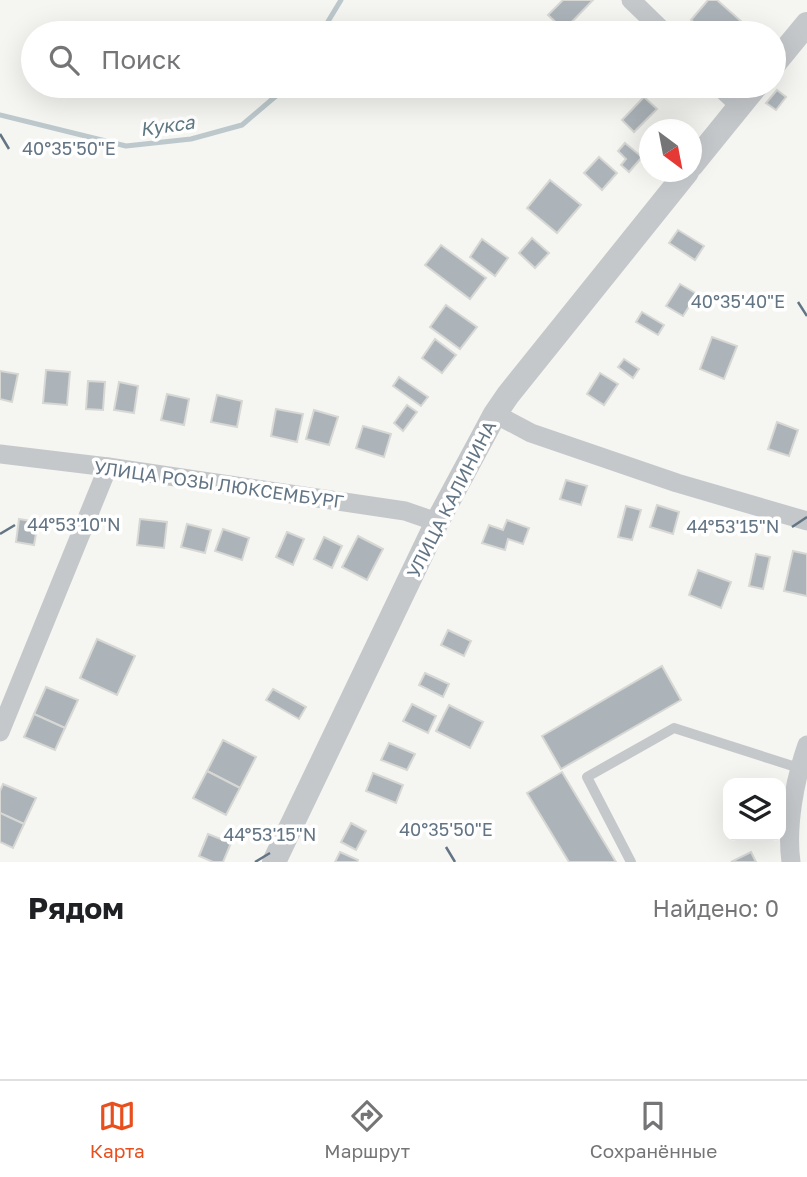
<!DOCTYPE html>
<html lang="ru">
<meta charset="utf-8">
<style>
:root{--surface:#fff;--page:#f6f6f6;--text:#202124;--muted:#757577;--line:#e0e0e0;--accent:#e94f1d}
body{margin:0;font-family:"Golos Text",sans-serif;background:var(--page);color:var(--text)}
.controls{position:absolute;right:21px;bottom:21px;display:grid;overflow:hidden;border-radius:14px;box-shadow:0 7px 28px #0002}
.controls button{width:63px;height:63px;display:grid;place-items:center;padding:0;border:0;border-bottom:2px solid var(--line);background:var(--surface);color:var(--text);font:35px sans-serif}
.compass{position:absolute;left:639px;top:119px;width:63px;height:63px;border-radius:50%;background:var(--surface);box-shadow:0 7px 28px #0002;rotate:148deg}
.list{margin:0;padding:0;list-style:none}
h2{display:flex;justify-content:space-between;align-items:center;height:91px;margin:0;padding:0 28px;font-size:30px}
h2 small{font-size:23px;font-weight:400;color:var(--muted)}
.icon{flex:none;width:38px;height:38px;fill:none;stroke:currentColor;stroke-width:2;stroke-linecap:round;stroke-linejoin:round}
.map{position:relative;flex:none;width:807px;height:862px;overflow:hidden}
.search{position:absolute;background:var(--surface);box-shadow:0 7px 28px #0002;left:21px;right:21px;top:21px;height:77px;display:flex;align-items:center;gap:18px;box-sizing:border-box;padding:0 24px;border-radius:38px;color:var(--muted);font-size:26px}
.sheet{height:217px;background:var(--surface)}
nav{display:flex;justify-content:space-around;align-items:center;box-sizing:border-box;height:98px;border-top:2px solid var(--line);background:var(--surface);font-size:19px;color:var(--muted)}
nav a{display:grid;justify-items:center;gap:4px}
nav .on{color:var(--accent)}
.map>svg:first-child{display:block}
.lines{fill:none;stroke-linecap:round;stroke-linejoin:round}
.stream{stroke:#bcc8cc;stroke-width:5}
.building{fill:#acb4b9;stroke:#d7d7d4;stroke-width:2}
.service{stroke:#c5c8cb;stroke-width:10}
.minor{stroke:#c5c8cb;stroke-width:19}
.tertiary{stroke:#c5c8cb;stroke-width:24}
.ticks{fill:none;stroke:#637584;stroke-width:2.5}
.labels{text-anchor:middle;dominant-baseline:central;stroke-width:7;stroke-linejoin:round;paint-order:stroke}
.street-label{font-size:18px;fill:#637584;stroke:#fff}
.water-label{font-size:19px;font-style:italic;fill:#5f7781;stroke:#fff}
.ticks-label{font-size:18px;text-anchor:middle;fill:#637584;stroke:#fff;stroke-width:7;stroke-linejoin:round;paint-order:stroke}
</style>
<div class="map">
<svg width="807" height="862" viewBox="0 0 807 862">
<rect width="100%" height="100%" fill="#f5f5f1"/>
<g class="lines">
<g class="stream">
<polyline points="321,33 341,0"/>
<polyline points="0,115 126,146 191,139 242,125 276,96 284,86"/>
</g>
</g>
<g class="building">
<polygon points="563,0 593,0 564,30 548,15"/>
<polygon points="708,0 717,0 751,30 748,33 706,33 691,20"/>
<polygon points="777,90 786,97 776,110 766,103"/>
<polygon points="644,97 657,109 634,132 622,120"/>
<polygon points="625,143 642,157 629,172 621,165 626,159 618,151"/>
<polygon points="599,157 617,173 602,190 584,173"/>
<polygon points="550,180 581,205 557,233 527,208"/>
<polygon points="678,230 704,246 695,260 669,243"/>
<polygon points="532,238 549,253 535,268 519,253"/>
<polygon points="482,239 508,258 495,276 470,257"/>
<polygon points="441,245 486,278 470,299 425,265"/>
<polygon points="680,284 697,294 683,316 666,306"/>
<polygon points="446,305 477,327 460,349 430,327"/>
<polygon points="642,312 664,325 658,335 636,322"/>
<polygon points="712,337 737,346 724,379 700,369"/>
<polygon points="435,339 456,355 442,373 422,358"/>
<polygon points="624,359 639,369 633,378 618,367"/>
<polygon points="46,370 70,372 67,405 43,403"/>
<polygon points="0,371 18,374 12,402 0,399"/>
<polygon points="600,373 618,384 604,405 587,394"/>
<polygon points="399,377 428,397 421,406 393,386"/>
<polygon points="88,381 105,382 103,410 86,409"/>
<polygon points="119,382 138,386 134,413 114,410"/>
<polygon points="167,394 189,399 184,425 161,420"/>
<polygon points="217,395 242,401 237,427 211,422"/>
<polygon points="407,405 417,412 403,431 394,423"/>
<polygon points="276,409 303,414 297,442 271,436"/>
<polygon points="314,410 338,417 329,445 306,439"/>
<polygon points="777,422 798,430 789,456 768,449"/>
<polygon points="363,426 391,434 384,457 356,448"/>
<polygon points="566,480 587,486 581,505 560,499"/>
<polygon points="657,505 679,512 673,534 650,527"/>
<polygon points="626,506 641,510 632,540 618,537"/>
<polygon points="19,519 38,522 34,545 16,542"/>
<polygon points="140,519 167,522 164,548 137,545"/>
<polygon points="507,520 529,528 523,544 508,539 505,550 482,543 489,525 503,530"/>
<polygon points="187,524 211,530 205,553 181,547"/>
<polygon points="223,529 249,538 242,560 215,551"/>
<polygon points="287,532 304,539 293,565 276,557"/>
<polygon points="358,536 383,549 367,580 342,567"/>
<polygon points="324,537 342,546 332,568 314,559"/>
<polygon points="793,551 807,554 807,596 784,591"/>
<polygon points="756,554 770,557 763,589 749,586"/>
<polygon points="698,570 731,582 721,608 689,595"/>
<polygon points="448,630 471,641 464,656 441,645"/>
<polygon points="97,639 135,656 117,695 80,678"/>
<polygon points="662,666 681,700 561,769 542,736"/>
<polygon points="425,673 449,684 443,697 419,685"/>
<polygon points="46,687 78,700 65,728 34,714"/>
<polygon points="273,689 306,707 299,719 266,700"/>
<polygon points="412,704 436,716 428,733 403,721"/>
<polygon points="449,705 483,722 470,748 436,731"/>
<polygon points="34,714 65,728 55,750 24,737"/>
<polygon points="223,740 256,757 240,788 207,771"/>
<polygon points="389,743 415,754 407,770 381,760"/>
<polygon points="207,771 240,788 226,815 193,798"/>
<polygon points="562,772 616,862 569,862 527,793"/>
<polygon points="373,773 403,785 396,803 366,791"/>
<polygon points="3,784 36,798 24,824 0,813 0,791"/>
<polygon points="0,813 24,824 13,848 0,842"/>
<polygon points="351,823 366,831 356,850 341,842"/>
<polygon points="208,834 231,843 223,862 213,862 199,856"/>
<polygon points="340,852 358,860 357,862 335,862"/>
<polygon points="751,852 756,862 731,862"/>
</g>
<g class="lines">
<polyline class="service" points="631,862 587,777 674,728 799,768"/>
<g class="minor">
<polyline points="631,0 665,33"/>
<polyline points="719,86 739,105"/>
<polyline points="495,414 531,433 677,483 807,521"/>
<polyline points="0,454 108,467 405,511 437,522"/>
<polyline points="0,732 108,467"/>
<path d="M791,862C786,826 795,779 807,745"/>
</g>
<g class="tertiary">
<polyline points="774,64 807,24"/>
<polyline points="692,165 756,86"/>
<polyline points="274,862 437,522 495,414 508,395 687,172"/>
</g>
</g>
<path class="ticks" d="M0,134L9,149M798,302L807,316M792,527L807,517M0,534L15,525M446,847L455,862M255,862L270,853"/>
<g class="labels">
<g class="street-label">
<text transform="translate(219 484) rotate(8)">УЛИЦА РОЗЫ ЛЮКСЕМБУРГ</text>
<text transform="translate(451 499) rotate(-63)">УЛИЦА КАЛИНИНА</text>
</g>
<g class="water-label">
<text transform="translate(167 125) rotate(-8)">Кукса</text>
</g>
</g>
<g class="ticks-label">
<text x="69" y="155">40°35'50"E</text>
<text x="738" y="308">40°35'40"E</text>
<text x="74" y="531">44°53'10"N</text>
<text x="733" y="533">44°53'15"N</text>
<text x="446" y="836">40°35'50"E</text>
<text x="270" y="841">44°53'15"N</text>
</g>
</svg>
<div class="controls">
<button><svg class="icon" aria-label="layers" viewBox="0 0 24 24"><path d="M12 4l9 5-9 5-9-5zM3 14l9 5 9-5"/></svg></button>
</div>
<svg class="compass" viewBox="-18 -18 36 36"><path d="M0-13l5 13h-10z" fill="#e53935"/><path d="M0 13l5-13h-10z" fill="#757577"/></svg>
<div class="search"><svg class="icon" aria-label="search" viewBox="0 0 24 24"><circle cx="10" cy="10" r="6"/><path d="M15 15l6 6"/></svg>Поиск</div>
</div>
<section class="sheet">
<h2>Рядом<small>Найдено: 0</small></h2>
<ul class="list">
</ul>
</section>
<nav>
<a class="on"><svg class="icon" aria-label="map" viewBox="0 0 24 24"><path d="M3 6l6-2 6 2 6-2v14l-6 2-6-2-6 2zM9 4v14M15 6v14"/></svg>Карта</a>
<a><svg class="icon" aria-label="directions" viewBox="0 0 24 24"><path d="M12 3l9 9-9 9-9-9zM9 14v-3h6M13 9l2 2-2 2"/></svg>Маршрут</a>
<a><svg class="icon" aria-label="saved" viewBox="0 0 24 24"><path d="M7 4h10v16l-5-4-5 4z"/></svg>Сохранённые</a>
</nav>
